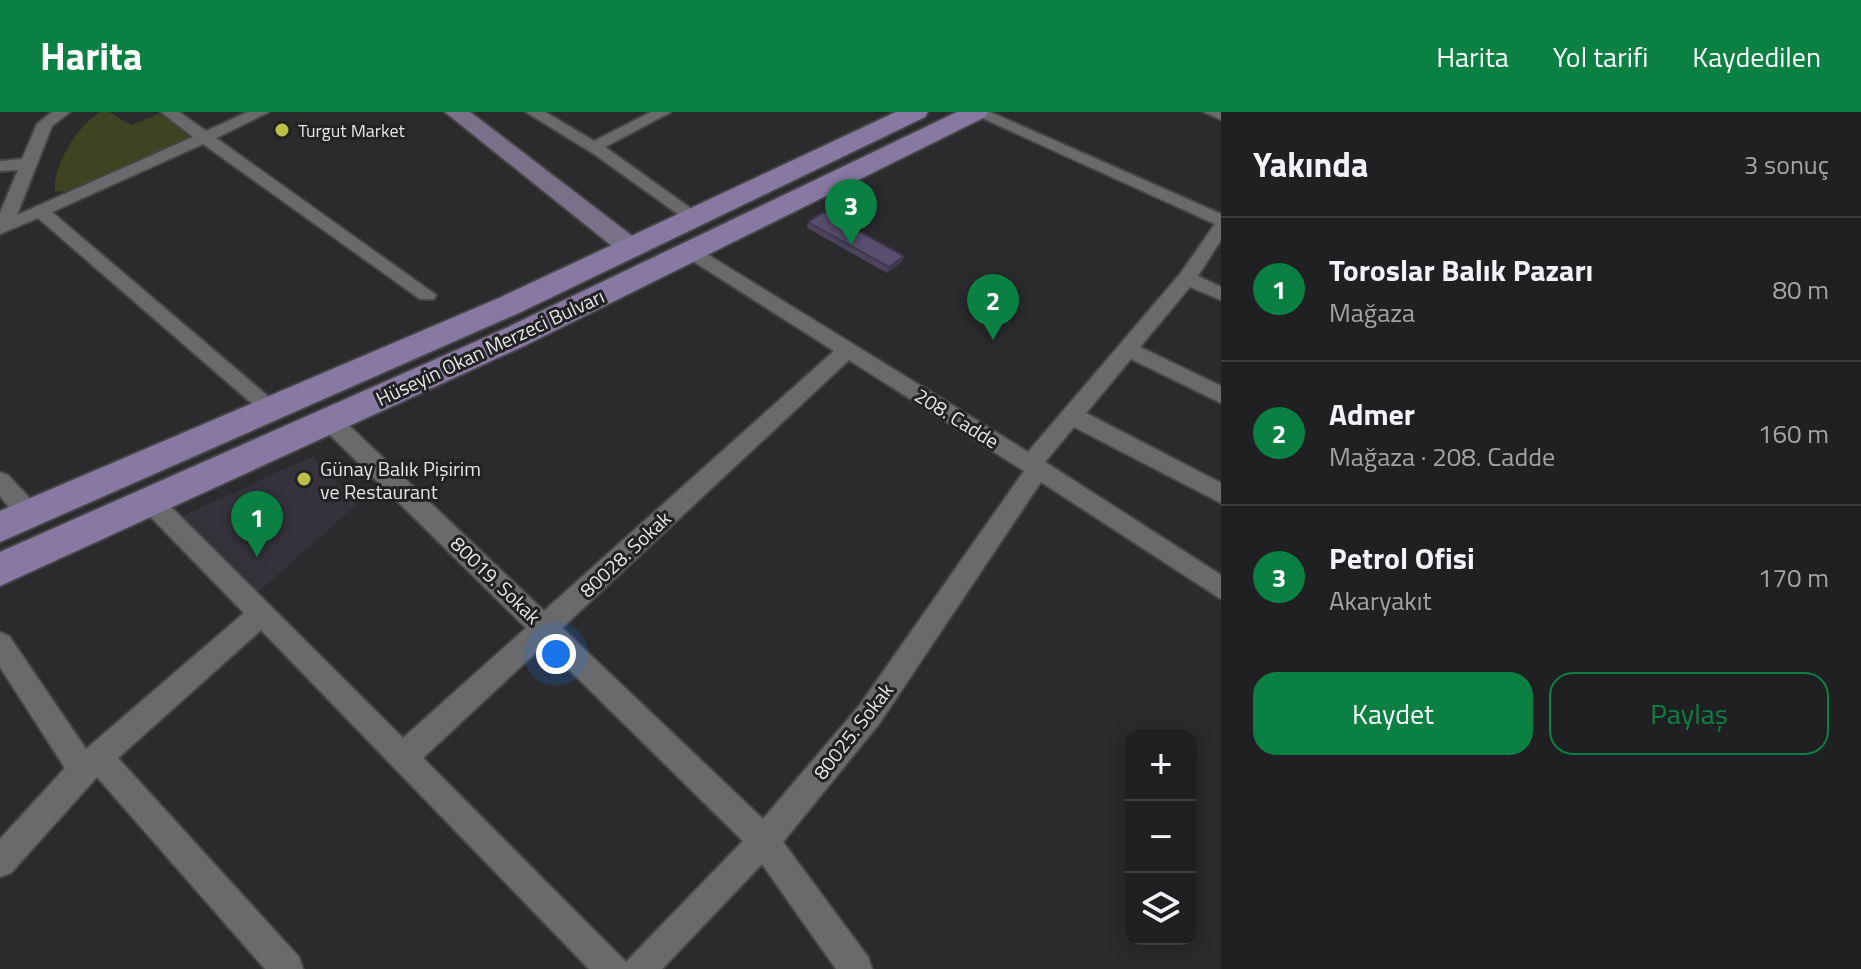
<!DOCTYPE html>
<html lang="tr">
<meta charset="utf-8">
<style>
:root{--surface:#202022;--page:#2d2d2f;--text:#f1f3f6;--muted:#a2a3a5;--line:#3d3e40;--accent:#0b8043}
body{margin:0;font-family:"Titillium Web",sans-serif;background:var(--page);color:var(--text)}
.controls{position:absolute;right:24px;bottom:24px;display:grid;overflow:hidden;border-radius:16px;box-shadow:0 4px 20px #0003}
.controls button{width:72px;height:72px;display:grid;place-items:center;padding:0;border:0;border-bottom:2px solid var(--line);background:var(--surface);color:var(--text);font:40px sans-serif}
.you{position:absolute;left:556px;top:542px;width:28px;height:28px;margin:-20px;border:6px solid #fff;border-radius:50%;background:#1a73e8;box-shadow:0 0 0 12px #1a73e833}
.badge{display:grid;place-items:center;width:52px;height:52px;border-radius:50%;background:var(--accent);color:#fff;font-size:26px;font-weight:700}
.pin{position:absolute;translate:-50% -66px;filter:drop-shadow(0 2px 4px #0008)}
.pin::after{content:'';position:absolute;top:42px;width:28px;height:24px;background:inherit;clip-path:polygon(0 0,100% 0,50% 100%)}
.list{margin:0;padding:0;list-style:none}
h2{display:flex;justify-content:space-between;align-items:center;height:104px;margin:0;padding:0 32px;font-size:34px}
h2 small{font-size:26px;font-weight:400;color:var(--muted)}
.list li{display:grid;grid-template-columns:52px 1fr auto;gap:24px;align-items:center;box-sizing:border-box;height:144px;padding:0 32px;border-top:2px solid var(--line)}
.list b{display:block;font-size:30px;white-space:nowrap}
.list p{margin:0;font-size:26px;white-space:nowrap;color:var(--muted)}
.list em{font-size:26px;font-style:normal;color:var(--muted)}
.actions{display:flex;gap:16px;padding:24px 32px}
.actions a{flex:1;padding:18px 0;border:2px solid var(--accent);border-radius:24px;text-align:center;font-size:28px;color:var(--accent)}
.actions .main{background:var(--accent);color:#fff}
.icon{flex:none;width:44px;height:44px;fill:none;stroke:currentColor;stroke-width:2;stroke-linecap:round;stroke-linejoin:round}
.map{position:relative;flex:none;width:1221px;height:857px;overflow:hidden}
header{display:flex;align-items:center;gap:48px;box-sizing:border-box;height:112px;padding:0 40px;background:var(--accent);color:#fff}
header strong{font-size:38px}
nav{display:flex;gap:44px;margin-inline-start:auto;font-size:28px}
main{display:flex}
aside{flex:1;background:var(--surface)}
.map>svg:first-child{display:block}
.built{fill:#35323b}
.green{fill:#404321}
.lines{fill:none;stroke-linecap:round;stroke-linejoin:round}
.street-casing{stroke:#464547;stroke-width:4}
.secondary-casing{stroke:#464547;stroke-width:4}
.primary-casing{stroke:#464547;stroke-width:4}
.street{fill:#6a696c;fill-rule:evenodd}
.secondary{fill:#787187;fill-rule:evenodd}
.primary{fill:#8779a2;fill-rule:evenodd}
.wall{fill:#4d435f}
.shaded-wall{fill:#3e374e}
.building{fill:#594e6f;stroke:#3e374e;stroke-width:2}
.poi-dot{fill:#b9c046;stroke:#222123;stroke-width:3}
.labels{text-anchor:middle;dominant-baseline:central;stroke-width:6;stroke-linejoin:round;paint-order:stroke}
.far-poi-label{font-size:18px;fill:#e4e3e5;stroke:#222123;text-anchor:start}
.street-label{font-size:20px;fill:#e4e3e5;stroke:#222123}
.poi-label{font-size:20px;fill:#e4e3e5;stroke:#222123;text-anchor:start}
</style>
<header>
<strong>Harita</strong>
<nav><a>Harita</a><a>Yol tarifi</a><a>Kaydedilen</a></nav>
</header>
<main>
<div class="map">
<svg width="1221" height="857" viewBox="0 0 1221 857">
<rect width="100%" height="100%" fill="#2b2a2d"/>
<polygon class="built" points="313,344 356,393 253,485 180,405"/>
<path class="green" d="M100,0H109L131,13L161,1L195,24L64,80L55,79C53,52 78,14 100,0Z"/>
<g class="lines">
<defs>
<g id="street">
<polygon points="52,0 70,0 52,14 17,103 193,25 161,0 179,0 206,19 248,0 269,0 216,26 436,183 434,187 420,187 203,32 52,100 283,297 280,302 264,302 38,106 0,122 0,101 18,58 0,59 0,49 22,47 37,12"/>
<polygon points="526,0 545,0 594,29 651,0 671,0 605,35 704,106 695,111 689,110 594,42"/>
<path d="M969,0H990L1221,102V128L1198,164L1221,175V188L1190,175L1140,235L1221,274V291L1131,247L1086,301L1221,371V391L1074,315L1045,350L1221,463V487L1041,370L879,612L783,730L868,845L872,857H836L762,752L662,857H589L261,518L118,646L299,845L303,857H265L97,665L11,761L0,765V727L65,656L0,555V520L9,524L86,637L244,501L143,397L139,390L143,383L151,381L159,383L403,626L526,516L322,315L319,309L322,303H338L544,499L834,239L685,144L682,140L685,136H697L1028,340L1180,162L1215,112ZM849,248L1024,359L859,594L763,707L562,516ZM544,533L743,729L626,850L423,646Z"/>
<polygon points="1204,0 1221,0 1221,8"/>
<path d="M0,360L8,363L39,396L43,403L39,410C21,416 11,397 0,384Z"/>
</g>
<polygon id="secondary" points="445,0 470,0 640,130 644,136 640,142 622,142"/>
<g id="primary">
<polygon points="896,0 928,0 925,5 521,200 0,430 0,399 499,186"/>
<polygon points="957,0 988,0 985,5 526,233 0,474 0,440 504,217"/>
</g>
</defs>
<use href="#street" class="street-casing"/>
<use href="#secondary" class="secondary-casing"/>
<use href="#primary" class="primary-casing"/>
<use href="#street" class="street"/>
<use href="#secondary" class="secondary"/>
<use href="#primary" class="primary"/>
</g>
<polygon class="wall" points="808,110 902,150 887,161 807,116"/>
<polygon class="shaded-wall" points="904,144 902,150 887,161 889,155"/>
<polygon class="building" points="824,100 904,144 889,155 808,110"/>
<g class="poi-dot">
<circle cx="282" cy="18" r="8"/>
<circle cx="304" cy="367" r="8"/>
</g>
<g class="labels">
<g class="far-poi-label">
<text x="298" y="18">Turgut Market</text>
</g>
<g class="street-label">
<text transform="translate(490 235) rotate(-25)">Hüseyin Okan Merzeci Bulvarı</text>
<text transform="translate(957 306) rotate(32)">208. Cadde</text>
<text transform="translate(625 442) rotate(-43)">80028. Sokak</text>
<text transform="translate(496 468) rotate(44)">80019. Sokak</text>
<text transform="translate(853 619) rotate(-52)">80025. Sokak</text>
</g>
<g class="poi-label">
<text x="320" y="356">Günay Balık Pişirim<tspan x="320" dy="23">ve Restaurant</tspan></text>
</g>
</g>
</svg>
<div class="controls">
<button>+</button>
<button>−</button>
<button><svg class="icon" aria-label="layers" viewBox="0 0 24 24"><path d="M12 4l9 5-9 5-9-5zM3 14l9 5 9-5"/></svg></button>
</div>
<div class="you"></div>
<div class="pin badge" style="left:257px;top:445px">1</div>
<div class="pin badge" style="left:993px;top:228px">2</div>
<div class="pin badge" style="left:851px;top:133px">3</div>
</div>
<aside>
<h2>Yakında<small>3 sonuç</small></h2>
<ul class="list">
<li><span class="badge">1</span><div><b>Toroslar Balık Pazarı</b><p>Mağaza</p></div><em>80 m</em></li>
<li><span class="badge">2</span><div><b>Admer</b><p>Mağaza · 208. Cadde</p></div><em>160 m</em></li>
<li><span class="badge">3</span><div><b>Petrol Ofisi</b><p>Akaryakıt</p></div><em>170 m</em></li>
</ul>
<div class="actions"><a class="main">Kaydet</a><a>Paylaş</a></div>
</aside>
</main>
